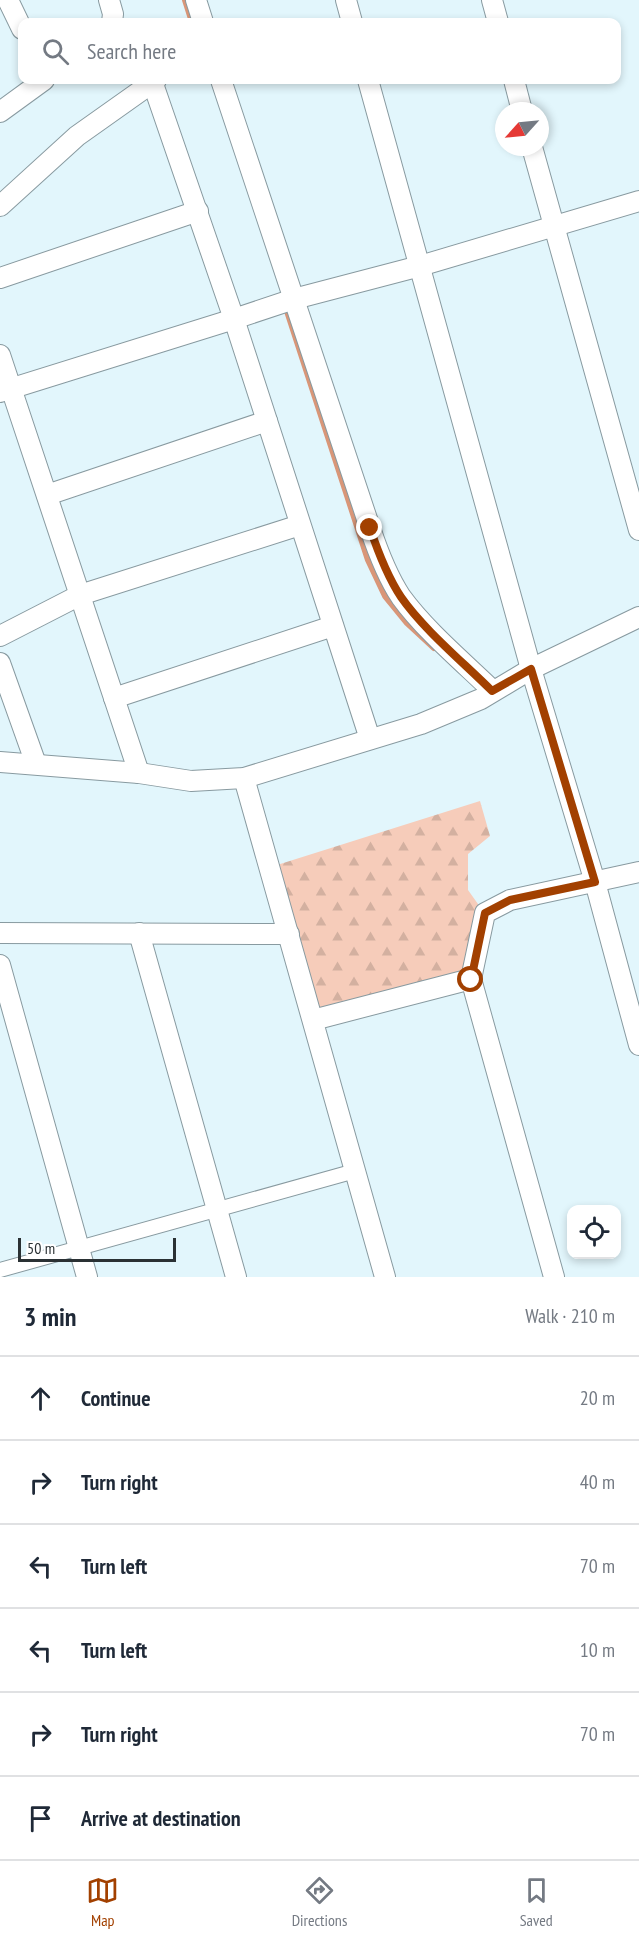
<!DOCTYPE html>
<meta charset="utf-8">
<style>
:root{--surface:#fff;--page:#f6f6f7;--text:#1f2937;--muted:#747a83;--line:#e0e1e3;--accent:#a24000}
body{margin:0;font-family:"PT Sans Narrow",sans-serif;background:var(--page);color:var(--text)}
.controls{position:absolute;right:18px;bottom:18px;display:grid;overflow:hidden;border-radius:12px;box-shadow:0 3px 9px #0003}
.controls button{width:54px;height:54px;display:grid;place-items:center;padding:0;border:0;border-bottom:2px solid var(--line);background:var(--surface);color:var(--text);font:30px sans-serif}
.compass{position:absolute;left:495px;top:102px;width:54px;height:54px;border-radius:50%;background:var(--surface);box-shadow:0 3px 9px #0003;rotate:243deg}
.scale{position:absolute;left:18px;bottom:15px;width:158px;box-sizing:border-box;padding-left:6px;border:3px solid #2a3134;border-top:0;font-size:16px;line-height:21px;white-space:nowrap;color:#2a3134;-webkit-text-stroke:4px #fff;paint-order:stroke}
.stop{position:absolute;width:18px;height:18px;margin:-14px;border:4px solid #a24000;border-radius:50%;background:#fff}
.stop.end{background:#a24000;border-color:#fff;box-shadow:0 2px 6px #0008}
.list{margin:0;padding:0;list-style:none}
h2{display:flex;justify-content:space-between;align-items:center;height:78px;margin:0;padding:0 24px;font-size:26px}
h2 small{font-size:20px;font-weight:400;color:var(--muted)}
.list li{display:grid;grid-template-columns:39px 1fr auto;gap:18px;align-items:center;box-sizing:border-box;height:84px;padding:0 24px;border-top:2px solid var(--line)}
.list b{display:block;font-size:22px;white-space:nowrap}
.list em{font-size:20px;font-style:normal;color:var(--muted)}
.icon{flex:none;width:33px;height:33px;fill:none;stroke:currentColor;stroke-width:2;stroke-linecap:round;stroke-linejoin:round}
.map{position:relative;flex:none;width:639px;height:1277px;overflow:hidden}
.search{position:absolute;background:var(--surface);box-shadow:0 3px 9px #0003;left:18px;right:18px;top:18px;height:66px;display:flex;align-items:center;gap:15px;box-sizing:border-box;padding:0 21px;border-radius:12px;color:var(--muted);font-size:22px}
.sheet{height:582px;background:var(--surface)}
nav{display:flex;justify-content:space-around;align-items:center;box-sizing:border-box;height:84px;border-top:2px solid var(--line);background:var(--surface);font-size:16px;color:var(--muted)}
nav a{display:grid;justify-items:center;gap:3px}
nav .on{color:var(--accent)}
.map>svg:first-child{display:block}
.forest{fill:url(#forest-firs)}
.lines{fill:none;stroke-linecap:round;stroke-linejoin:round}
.stream{stroke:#d99678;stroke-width:6}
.pedestrian-casing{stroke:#889aa0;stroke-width:16}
.minor-casing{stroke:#889aa0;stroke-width:22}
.pedestrian{stroke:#fff;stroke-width:14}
.minor{stroke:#fff;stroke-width:20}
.route{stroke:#a24000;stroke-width:8}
</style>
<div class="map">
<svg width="639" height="1277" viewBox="0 0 639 1277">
<defs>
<pattern id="forest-firs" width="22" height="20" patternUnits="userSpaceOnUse" patternTransform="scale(1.5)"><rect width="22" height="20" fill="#f6ccba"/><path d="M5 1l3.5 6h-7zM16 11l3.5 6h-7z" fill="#d3b0a0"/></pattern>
</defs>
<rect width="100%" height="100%" fill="#e2f6fc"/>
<polygon class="forest" points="480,801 490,836 468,854 468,890 478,904 467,971 317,1008 277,865"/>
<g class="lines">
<g class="stream">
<polyline points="185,0 192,22"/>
<polyline points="285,305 368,560 385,596 407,623 434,648"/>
</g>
<defs>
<polyline id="pedestrian" points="0,1270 355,1171"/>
<g id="minor">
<polyline points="8,0 22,29"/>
<polyline points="109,0 113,14 112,22"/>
<polyline points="196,0 203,22"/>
<polyline points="346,0 352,22"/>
<polyline points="492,0 498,22"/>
<path d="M221,80L370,528C378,552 387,576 401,597C425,630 463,662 493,691"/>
<polyline points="368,80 531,669 595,882 639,1045"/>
<polyline points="514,80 522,111"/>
<polyline points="152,81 234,319 370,739"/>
<polyline points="0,112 44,80"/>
<polyline points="532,147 639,530"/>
<polyline points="0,206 77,136 156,80"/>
<polyline points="0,278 198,211"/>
<polyline points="0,355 139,773"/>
<polyline points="0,392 234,319 294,299 420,266 639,201"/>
<polyline points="47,495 267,421"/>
<polyline points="0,636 80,595 300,525"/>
<polyline points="0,663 36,764"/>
<polyline points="114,698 333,626"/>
<polyline points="0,762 139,773 191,781 244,778 421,724 481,699 531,669 639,617"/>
<polyline points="244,778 385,1277"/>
<polyline points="0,933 289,934"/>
<polyline points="139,933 236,1277"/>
<polyline points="0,965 87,1277"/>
<polyline points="313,1020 471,979"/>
<polyline points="554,1277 471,979 485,913 510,900 639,872"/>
</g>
</defs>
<use href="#pedestrian" class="pedestrian-casing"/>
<use href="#minor" class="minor-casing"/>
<use href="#pedestrian" class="pedestrian"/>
<use href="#minor" class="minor"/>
</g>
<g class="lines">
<path class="route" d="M370,528C378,552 387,576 401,597C424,630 463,662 492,691L531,669L595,882L510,900L485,913L471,980"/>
</g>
</svg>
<div class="controls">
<button><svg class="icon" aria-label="locate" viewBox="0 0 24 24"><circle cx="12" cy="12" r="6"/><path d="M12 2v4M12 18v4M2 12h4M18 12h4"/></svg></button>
</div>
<svg class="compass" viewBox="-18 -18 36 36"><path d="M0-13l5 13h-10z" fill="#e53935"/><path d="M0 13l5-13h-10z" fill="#747a83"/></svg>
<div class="scale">50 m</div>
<div class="stop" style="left:471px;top:980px"></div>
<div class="stop end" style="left:370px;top:528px"></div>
<div class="search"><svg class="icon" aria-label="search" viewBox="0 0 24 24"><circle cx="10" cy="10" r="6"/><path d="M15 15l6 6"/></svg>Search here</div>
</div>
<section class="sheet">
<h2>3 min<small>Walk · 210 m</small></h2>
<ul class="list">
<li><svg class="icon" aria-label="ahead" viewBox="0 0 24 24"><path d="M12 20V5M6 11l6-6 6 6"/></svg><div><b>Continue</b></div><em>20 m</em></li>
<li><svg class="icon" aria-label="right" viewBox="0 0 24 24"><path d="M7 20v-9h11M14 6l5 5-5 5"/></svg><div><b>Turn right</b></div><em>40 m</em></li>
<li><svg class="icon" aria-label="left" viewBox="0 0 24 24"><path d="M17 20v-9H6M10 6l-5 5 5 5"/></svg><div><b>Turn left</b></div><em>70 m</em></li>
<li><svg class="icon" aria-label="left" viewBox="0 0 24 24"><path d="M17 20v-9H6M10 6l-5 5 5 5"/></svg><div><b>Turn left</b></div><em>10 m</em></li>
<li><svg class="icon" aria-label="right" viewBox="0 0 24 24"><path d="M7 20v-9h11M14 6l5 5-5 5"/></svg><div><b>Turn right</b></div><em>70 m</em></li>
<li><svg class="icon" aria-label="arrive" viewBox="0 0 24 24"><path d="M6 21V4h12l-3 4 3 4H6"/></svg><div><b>Arrive at destination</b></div></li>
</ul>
</section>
<nav>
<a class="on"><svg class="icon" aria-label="map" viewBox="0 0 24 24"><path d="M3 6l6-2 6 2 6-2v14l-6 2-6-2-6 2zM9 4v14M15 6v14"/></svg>Map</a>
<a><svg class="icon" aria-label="directions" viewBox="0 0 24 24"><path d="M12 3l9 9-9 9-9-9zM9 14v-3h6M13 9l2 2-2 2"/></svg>Directions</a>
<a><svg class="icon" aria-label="saved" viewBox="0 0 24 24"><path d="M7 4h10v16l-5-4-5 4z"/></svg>Saved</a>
</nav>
